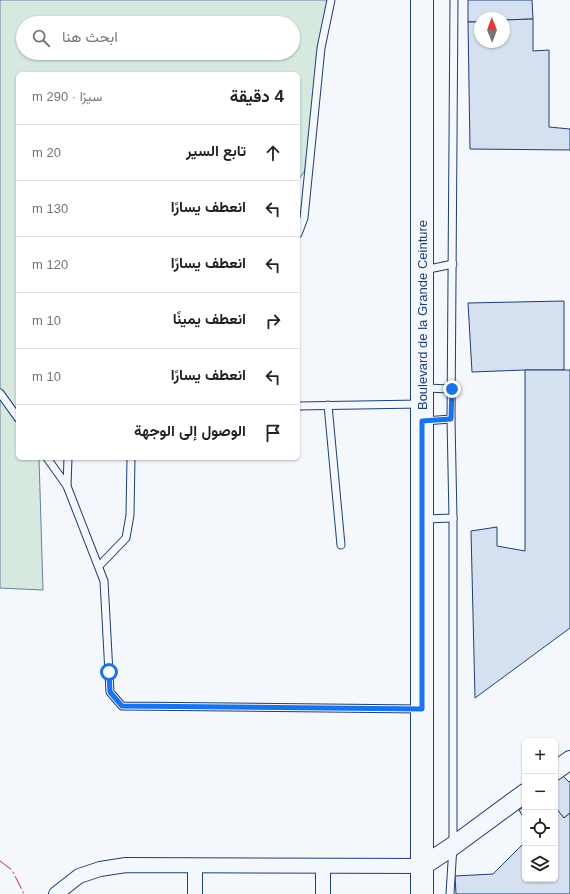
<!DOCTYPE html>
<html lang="ar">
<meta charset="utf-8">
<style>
:root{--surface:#fff;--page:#f6f6f6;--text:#222;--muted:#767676;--line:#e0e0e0}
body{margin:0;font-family:Arial,Vazirmatn,sans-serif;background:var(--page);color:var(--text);direction:rtl}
.controls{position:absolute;right:12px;bottom:12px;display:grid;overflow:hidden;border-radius:6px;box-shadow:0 1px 3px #0004}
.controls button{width:36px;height:36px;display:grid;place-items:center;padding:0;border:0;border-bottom:1px solid var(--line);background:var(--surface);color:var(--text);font:20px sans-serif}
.compass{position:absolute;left:474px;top:12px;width:36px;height:36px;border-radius:50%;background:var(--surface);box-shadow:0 1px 3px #0004;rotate:359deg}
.stop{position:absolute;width:12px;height:12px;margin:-9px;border:3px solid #1a73e8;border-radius:50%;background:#fff}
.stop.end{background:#1a73e8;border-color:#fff;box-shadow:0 1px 4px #0008}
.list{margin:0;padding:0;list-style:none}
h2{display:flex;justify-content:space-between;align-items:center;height:52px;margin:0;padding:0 16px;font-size:17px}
h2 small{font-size:13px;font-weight:400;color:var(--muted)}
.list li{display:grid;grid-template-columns:26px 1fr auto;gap:12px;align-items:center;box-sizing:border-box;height:56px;padding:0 16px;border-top:1px solid var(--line)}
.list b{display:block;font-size:15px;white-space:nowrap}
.list em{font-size:13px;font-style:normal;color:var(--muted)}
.icon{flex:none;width:22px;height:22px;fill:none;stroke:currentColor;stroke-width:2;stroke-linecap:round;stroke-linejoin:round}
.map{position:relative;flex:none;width:570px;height:894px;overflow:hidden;direction:ltr}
.search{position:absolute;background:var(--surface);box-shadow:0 1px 3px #0004;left:16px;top:16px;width:284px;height:44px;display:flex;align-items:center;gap:10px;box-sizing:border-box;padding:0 14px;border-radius:22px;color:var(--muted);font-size:15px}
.panel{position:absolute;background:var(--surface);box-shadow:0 1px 3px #0004;left:16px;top:72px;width:284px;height:388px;border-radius:6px;direction:rtl}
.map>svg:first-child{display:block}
.green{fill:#d7e8df;stroke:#687fa3;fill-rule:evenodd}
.building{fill:#d5e0f0;stroke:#1d3f73}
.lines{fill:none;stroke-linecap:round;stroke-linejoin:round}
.service-casing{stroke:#1d3f73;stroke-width:9}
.minor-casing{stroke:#1d3f73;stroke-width:16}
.tertiary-casing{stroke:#1d3f73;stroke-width:20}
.primary-casing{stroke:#1d3f73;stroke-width:24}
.service{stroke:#f4f7fb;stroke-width:7}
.minor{stroke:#f4f7fb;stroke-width:14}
.tertiary{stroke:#f4f7fb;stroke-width:18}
.primary{stroke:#f4f7fb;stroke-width:22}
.power{stroke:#c62828;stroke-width:1;stroke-dasharray:14 3 2 3;stroke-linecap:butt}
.route{stroke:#1a73e8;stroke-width:5}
.labels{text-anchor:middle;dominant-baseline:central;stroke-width:3;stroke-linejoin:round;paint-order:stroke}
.street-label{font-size:13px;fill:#1d3f73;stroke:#f4f7fb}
</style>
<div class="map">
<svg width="570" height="894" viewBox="0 0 570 894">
<rect width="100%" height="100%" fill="#f4f7fb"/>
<path class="green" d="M0,0H327L305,170L298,181V74H18V458H39L43,590L0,588ZM23,23H293V53H23Z"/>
<g class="building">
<polygon points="468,0 532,0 533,19 504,20 504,18 480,18 480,22 468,22"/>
<polygon points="533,19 533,51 549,50 549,127 570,129 570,150 470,149 468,22 480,22 480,42 504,42 504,20"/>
<polygon points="564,301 564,370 525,370 472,372 468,303"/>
<polygon points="525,370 570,370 570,628 475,698 471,531 497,527 497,546 525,551"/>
<polygon points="562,775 569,782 570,781 570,813 564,818 555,807 555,782"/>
<polygon points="525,806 525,820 519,810"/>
<polygon points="555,807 564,818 570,813 570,894 456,894 455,876 493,874 525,842 525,879 555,879"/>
</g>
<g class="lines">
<defs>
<g id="service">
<polyline points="298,234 304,218 321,48 331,0"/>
<polyline points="424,270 453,264"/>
<polyline points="424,388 452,389"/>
<polyline points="0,393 18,418"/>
<polyline points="328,405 341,545"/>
<polyline points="298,406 420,404"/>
<polyline points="424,421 451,419"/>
<polyline points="47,458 67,486 104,581 110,692 122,706 420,709"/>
<polyline points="67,486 68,458"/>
<polyline points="424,519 453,518"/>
<polyline points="99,566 126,538 130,515 131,458"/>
<polyline points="450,894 453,846 453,518 451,419 454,0"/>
</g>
<g id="minor">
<polyline points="195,866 195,894"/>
<polyline points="323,866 323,894"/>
<polyline points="56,894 79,876 100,869 126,865 423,866"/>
</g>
<g id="tertiary">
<polyline points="555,771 570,760"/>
<polyline points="423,866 453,846 525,793"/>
</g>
<polyline id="primary" points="422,894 422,0"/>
</defs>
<use href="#service" class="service-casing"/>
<use href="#minor" class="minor-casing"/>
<use href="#tertiary" class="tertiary-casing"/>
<use href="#primary" class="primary-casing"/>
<use href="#service" class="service"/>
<use href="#minor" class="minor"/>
<use href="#tertiary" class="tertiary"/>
<use href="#primary" class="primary"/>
<polyline class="power" points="0,861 12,870 24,894"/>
</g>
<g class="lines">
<polyline class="route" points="109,672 110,692 122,706 422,709 422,421 451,419 452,389"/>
</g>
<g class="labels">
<g class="street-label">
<text transform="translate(422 315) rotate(-90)">Boulevard de la Grande Ceinture</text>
</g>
</g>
</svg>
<div class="controls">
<button>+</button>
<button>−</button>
<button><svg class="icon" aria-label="locate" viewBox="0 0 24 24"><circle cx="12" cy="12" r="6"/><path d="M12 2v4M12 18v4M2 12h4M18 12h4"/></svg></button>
<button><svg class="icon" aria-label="layers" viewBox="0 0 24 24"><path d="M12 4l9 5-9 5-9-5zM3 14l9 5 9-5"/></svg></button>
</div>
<svg class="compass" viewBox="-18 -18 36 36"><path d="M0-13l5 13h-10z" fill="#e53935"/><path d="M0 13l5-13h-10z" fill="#767676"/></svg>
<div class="stop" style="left:109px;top:672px"></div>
<div class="stop end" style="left:452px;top:389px"></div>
<div class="search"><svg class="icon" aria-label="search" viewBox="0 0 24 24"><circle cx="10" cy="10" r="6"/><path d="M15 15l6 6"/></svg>ابحث هنا</div>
<section class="panel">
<h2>4 دقيقة<small>سيرًا · 290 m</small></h2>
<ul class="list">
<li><svg class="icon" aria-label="ahead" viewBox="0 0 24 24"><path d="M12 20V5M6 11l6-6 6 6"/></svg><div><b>تابع السير</b></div><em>20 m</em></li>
<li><svg class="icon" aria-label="left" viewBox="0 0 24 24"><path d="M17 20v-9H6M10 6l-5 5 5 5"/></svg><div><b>انعطف يسارًا</b></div><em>130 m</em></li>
<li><svg class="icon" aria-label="left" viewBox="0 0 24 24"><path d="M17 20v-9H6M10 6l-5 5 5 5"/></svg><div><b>انعطف يسارًا</b></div><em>120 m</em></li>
<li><svg class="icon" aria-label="right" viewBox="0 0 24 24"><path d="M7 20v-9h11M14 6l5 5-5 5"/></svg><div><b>انعطف يمينًا</b></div><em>10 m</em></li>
<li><svg class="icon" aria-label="left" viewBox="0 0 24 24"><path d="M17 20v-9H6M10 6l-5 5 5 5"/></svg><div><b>انعطف يسارًا</b></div><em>10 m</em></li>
<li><svg class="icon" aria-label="arrive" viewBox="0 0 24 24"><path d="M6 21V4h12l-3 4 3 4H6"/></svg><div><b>الوصول إلى الوجهة</b></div></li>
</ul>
</section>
</div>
